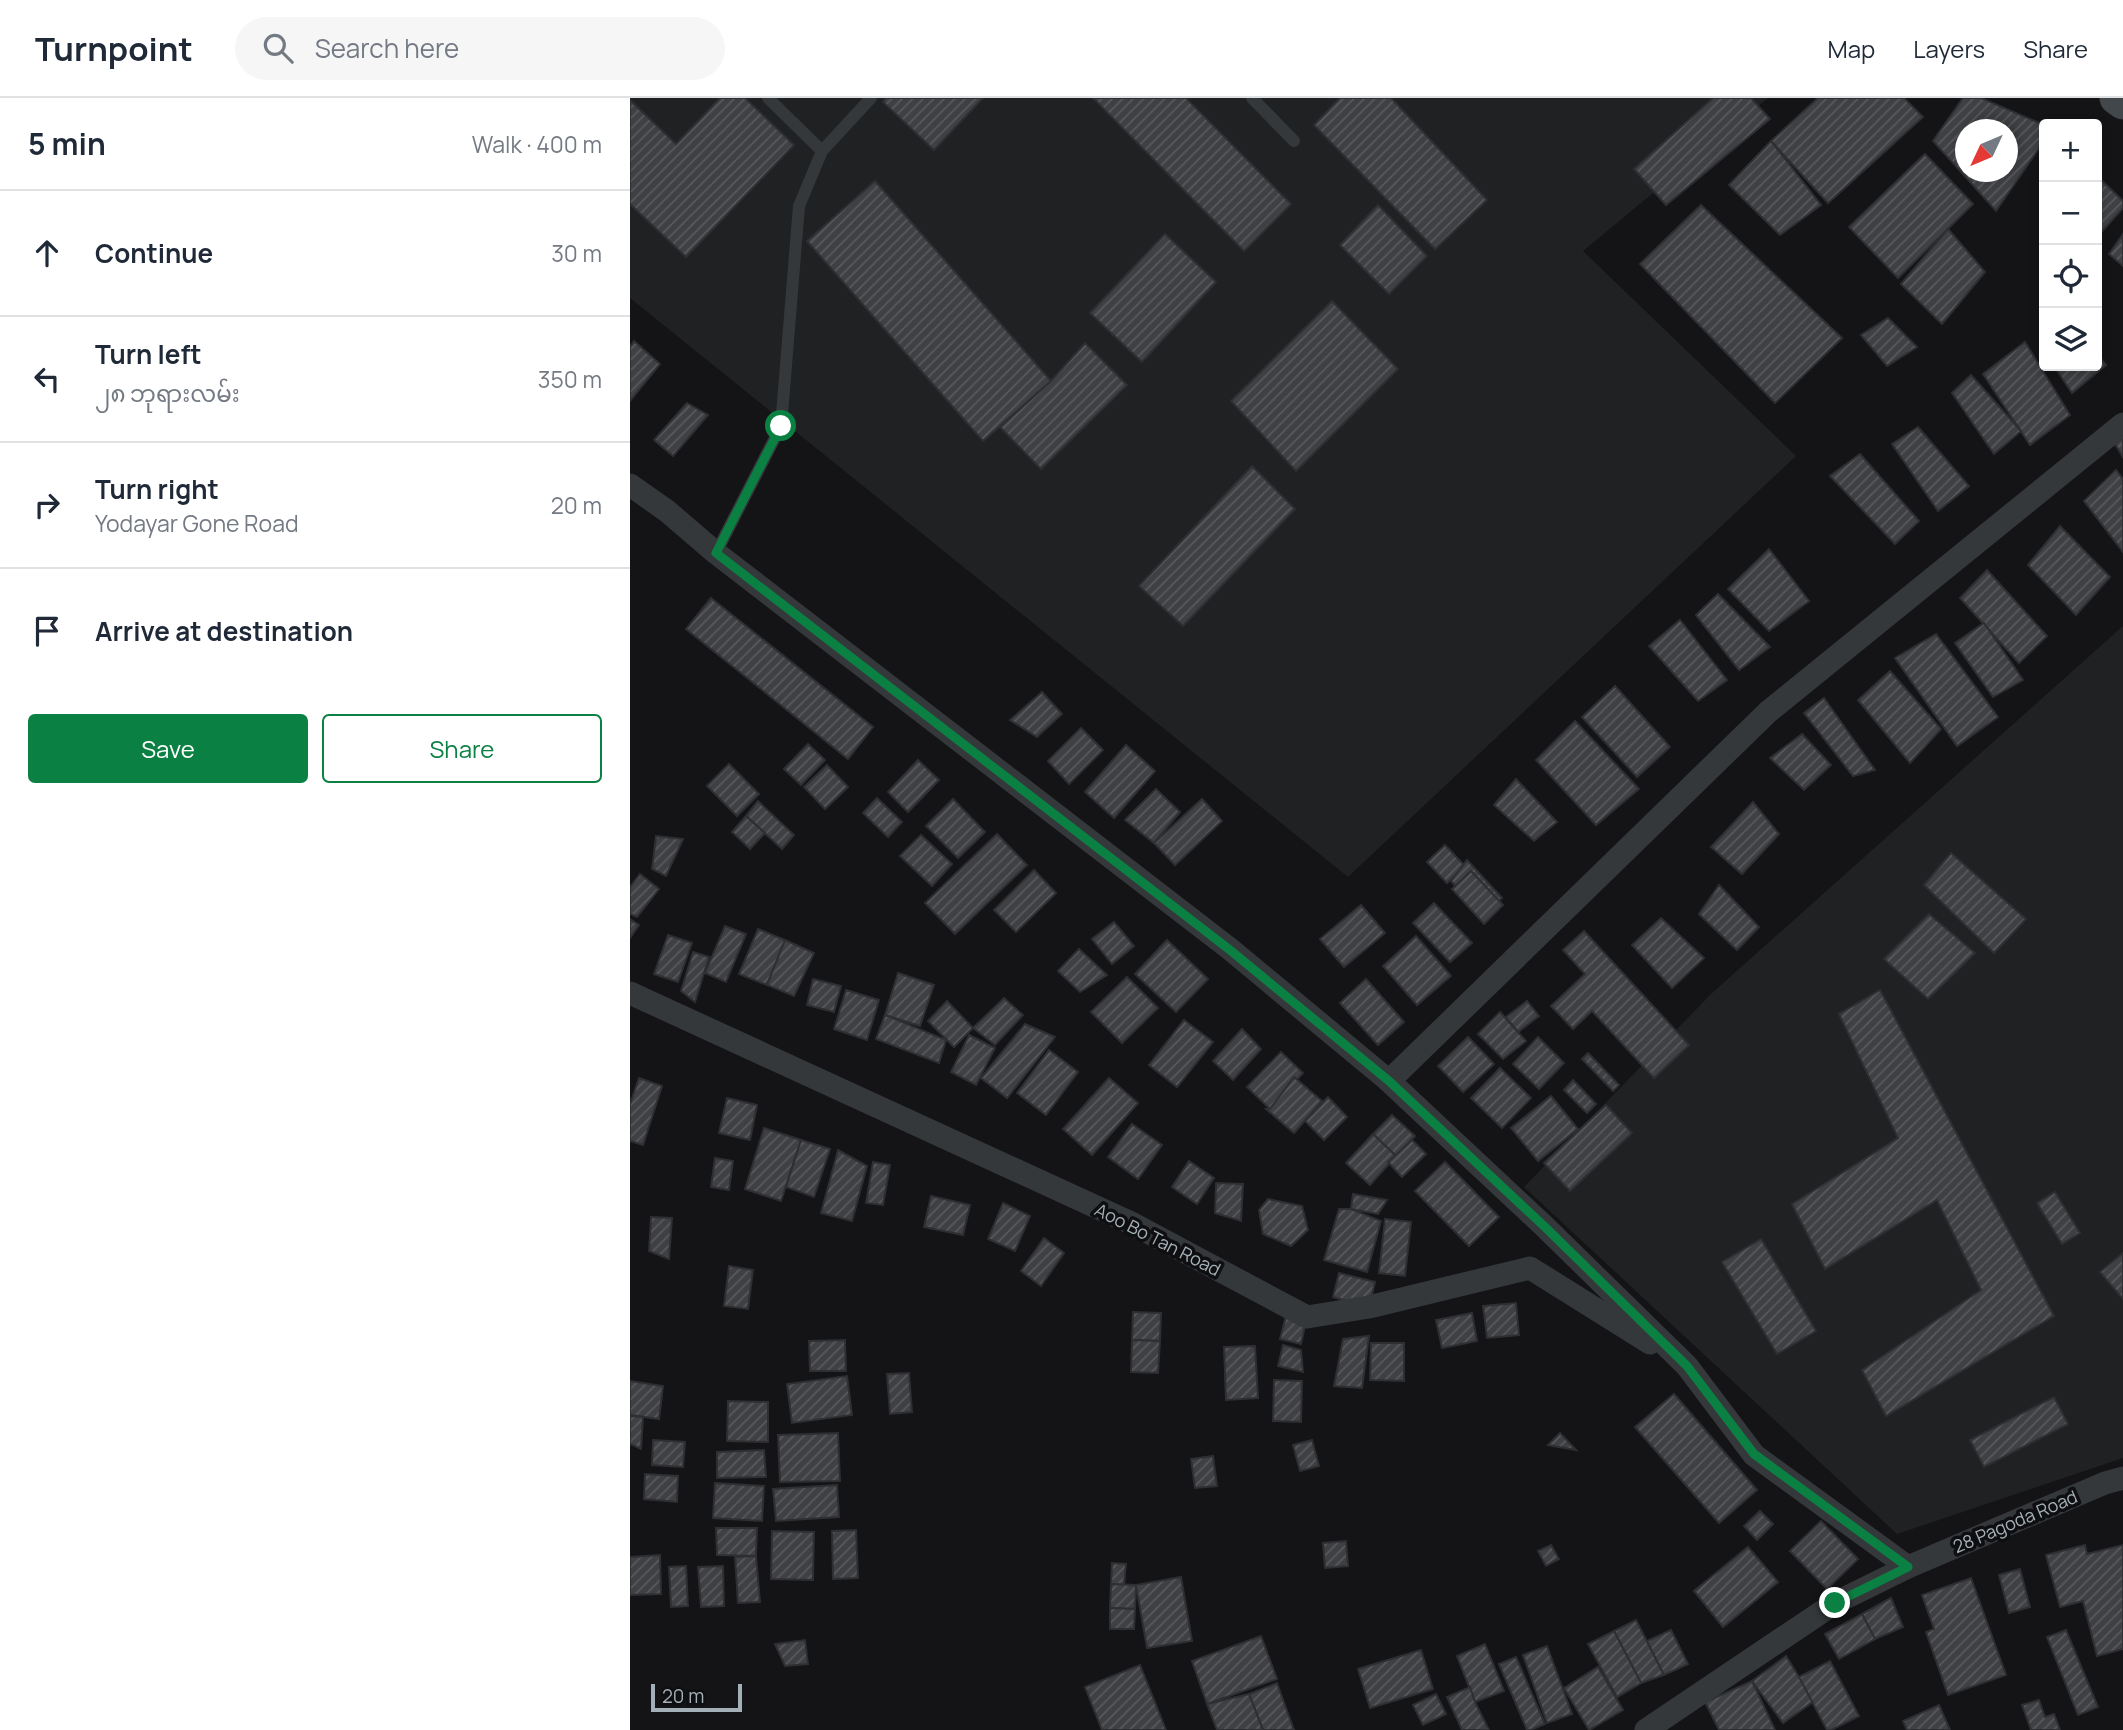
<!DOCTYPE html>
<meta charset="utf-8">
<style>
:root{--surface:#fff;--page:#f6f6f7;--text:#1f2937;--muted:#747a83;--line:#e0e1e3;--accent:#0b8043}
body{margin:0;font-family:Manrope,"Noto Sans Myanmar",sans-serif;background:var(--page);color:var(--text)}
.controls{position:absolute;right:21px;top:21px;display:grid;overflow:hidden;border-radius:7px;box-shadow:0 4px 10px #0003}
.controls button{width:63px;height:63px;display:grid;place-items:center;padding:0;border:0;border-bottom:2px solid var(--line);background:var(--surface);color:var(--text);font:35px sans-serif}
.compass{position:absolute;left:1325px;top:21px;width:63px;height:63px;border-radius:50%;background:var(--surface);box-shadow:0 4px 10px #0003;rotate:226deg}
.scale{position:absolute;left:21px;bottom:18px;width:91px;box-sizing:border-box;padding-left:7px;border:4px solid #a4b0b7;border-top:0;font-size:19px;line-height:24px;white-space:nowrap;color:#a4b0b7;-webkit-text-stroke:5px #0f0f11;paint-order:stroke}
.stop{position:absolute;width:21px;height:21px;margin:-16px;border:5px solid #0b8043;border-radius:50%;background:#fff}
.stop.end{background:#0b8043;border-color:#fff;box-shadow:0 2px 7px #0008}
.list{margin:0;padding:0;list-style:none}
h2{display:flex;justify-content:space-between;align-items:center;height:91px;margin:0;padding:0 28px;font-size:30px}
h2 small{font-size:23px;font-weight:400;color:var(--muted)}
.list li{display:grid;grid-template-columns:46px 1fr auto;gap:21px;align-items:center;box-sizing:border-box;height:126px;padding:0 28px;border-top:2px solid var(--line)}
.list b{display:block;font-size:26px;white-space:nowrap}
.list p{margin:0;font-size:23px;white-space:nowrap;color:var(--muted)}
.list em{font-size:23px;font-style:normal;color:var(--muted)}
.actions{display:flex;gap:14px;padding:21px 28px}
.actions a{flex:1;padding:16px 0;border:2px solid var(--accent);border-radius:7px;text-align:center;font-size:24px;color:var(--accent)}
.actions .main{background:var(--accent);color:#fff}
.icon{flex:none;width:38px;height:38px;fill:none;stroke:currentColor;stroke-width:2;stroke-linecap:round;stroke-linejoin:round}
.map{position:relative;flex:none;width:1493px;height:1632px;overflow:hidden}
header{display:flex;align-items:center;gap:42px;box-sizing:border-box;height:98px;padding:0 35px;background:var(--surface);border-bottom:2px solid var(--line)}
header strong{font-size:33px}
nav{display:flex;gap:38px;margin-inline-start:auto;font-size:24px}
.search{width:490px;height:63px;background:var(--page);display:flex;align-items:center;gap:18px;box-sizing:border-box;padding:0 24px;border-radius:38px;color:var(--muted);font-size:26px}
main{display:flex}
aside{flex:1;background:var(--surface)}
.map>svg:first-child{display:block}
.built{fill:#202123}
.building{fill:url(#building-hatch);stroke:#2e2f32;stroke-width:2;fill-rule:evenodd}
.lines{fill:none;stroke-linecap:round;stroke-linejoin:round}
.service{stroke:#35383b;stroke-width:12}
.minor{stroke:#35383b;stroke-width:23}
.secondary{stroke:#42474b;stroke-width:33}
.route{stroke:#0b8043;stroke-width:9}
.labels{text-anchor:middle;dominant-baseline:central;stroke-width:7;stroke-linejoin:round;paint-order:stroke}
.street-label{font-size:18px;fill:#a4b0b7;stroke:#0f0f11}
</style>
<header>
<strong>Turnpoint</strong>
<div class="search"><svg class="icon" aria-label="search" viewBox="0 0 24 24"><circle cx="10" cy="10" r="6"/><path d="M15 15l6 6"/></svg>Search here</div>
<nav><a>Map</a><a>Layers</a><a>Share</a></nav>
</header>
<main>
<aside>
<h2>5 min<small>Walk · 400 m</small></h2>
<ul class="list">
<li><svg class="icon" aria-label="ahead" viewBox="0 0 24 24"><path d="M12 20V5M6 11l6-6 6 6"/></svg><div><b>Continue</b></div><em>30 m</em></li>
<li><svg class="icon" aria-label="left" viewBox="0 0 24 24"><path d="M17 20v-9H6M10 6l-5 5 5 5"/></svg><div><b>Turn left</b><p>၂၈ ဘုရားလမ်း</p></div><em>350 m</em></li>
<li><svg class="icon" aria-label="right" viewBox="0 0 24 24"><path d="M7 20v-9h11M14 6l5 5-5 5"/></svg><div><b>Turn right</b><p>Yodayar Gone Road</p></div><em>20 m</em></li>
<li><svg class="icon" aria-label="arrive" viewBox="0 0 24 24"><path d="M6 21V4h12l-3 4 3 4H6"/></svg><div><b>Arrive at destination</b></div></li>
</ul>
<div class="actions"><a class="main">Save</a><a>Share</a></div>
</aside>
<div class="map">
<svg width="1493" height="1632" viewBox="0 0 1493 1632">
<defs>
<pattern id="building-hatch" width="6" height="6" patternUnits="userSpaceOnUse" patternTransform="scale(1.75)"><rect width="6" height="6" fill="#3e4043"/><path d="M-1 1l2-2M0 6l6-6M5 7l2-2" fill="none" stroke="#57595c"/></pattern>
</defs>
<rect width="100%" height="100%" fill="#141416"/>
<g class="built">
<polygon points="0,0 1138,0 953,153 1166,358 718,779 0,200"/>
<polygon points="1493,528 1493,1360 1267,1436 894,1089 1081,896"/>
</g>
<g class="building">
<polygon points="90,0 115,0 164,47 56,159 0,106 0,2 46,46"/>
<polygon points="256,0 353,0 304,52 253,4"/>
<polygon points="463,0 556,0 661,106 614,153"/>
<polygon points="710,0 761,0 857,102 805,151 684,27"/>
<polygon points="1083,0 1121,0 1140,21 1036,107 1004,71"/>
<polygon points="1188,0 1274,0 1293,19 1198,105 1141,43"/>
<path d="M1333,0H1351L1414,27V43L1366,113L1303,43ZM1336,32H1378V74H1336Z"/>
<polygon points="1141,43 1191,107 1150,137 1099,87"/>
<polygon points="1295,56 1343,106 1268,180 1219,129"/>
<polygon points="1467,78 1493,103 1493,110 1467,139"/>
<polygon points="245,83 421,283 353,343 177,143"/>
<polygon points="748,107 797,158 759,196 710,147"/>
<polygon points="1071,107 1212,240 1145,305 1010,166"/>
<polygon points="1318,131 1355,174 1312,226 1271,186"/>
<polygon points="535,136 586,184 512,264 460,215"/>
<polygon points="1493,136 1493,168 1479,156"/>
<polygon points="702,203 768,271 666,373 601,303"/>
<polygon points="1258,220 1287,249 1257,268 1231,237"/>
<polygon points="4,243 30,266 0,303 0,249"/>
<polygon points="1395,244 1440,317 1400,347 1353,276"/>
<polygon points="455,245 497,287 411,371 370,329 421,283"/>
<polygon points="1467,256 1476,267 1442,295 1424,268 1467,268"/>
<polygon points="1341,277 1391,333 1364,356 1322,295"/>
<polygon points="57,305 78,317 43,358 24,342"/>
<polygon points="1288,329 1339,388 1308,413 1262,346"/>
<polygon points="1493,340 1493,359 1485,346"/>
<polygon points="1230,356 1289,423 1265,446 1200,378"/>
<polygon points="622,368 665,411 553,528 509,488"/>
<polygon points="1486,372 1493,381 1493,454 1454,403"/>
<polygon points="1430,428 1480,479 1446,517 1398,467"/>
<polygon points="1139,451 1179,503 1139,533 1098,491"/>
<polygon points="1357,472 1417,538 1389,565 1330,500"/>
<polygon points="1088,496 1140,549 1109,572 1066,517"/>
<polygon points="81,500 243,629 218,661 56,531"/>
<polygon points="1050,522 1097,582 1068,603 1019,548"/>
<polygon points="1354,525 1393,582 1363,599 1325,545"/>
<polygon points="1306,536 1368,619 1327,648 1265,560"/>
<polygon points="1260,573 1311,631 1280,665 1228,602"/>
<polygon points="985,588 1040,649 1007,679 952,619"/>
<polygon points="412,594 432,616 407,639 380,622"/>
<polygon points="1194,600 1245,672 1223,678 1174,615"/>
<polygon points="945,623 1009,691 966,727 906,662"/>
<polygon points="451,630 473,652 439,686 418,663"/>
<polygon points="1172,636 1201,667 1174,692 1140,660"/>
<polygon points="178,646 195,662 171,687 154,671"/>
<polygon points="496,647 525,673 484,720 455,694"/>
<polygon points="288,662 309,682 278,714 258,694"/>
<polygon points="99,666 129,696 107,718 77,688"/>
<polygon points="197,667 218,689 195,711 174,689"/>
<polygon points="886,681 927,724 904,743 864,707"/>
<polygon points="526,691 550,714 524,745 495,722"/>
<polygon points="247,700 272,724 258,739 233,715"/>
<polygon points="323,701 355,734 328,760 296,728"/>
<polygon points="572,701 592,723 545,767 524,745"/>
<polygon points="128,703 164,737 152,751 116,718"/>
<polygon points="1123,704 1149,736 1112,776 1081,749"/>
<polygon points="116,718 135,735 120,751 102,734"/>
<polygon points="367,736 397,767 325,836 295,805"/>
<polygon points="291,737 322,766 302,788 270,758"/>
<polygon points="26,738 53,741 36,778 22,771"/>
<polygon points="815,747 835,768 817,785 797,764"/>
<polygon points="1321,755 1396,821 1364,855 1294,787"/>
<polygon points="837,762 872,800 851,817 821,783"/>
<polygon points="404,772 426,795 386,834 364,812"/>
<polygon points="841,773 873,807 854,826 822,791"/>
<polygon points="10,776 29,791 7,819 0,816 0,789"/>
<polygon points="1089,787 1129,829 1107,852 1069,816"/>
<polygon points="804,805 842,845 820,864 783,825"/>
<polygon points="731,807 755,835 714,869 690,841"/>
<polygon points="1299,816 1345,855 1298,901 1254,861"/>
<polygon points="1031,820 1074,860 1042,890 1002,847"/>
<polygon points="0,821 9,827 0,840"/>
<polygon points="484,824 504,848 482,866 462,841"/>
<polygon points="95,828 116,836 96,884 75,875"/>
<polygon points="128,831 155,842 137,887 109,876"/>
<polygon points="954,833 1059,947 1024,980 962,913 943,931 921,908 955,876 933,852"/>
<polygon points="38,837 62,845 48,884 24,876"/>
<polygon points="786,838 821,878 787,907 753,868"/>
<polygon points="155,842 184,855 164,898 137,887"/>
<polygon points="537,842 578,881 546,914 505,876"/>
<polygon points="449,851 477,877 450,894 428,873"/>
<polygon points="63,854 79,859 65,904 51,893"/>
<polygon points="268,875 304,887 290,928 255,917"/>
<polygon points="497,879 528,910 492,945 461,914"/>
<polygon points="183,881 211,888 204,914 177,907"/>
<polygon points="736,881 774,924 748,947 710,905"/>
<polygon points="216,892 249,902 237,942 204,931"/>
<polygon points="1250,892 1424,1218 1256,1318 1232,1272 1351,1192 1307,1102 1195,1171 1162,1106 1268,1040 1209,916"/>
<polygon points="374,900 393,917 365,947 343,930"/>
<polygon points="317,903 343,930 324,949 298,923"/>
<polygon points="897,903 909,918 888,934 876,919"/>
<polygon points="870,914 896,943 873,961 848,936"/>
<polygon points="255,917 316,942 309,965 246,941"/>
<polygon points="554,922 583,944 547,989 519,967"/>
<polygon points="395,926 425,939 377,1000 351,980"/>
<polygon points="612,931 631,951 603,982 583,963"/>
<polygon points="339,937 365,950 346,987 321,974"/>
<polygon points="838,939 864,966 833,994 808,968"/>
<polygon points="908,939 934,965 909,991 883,966"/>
<polygon points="419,952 448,974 416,1017 387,995"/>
<polygon points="651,954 673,975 640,1011 617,989"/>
<polygon points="958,955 989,987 983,993 952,961"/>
<polygon points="870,970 901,1000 872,1030 841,1000"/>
<polygon points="664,979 692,1003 664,1035 636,1011 640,1011"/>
<polygon points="9,980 32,988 13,1047 0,1043 0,1006"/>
<polygon points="479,980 508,1005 462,1057 433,1031"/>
<polygon points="943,982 966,1006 957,1015 934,992"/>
<polygon points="921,998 948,1031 908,1063 881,1030"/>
<polygon points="698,999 717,1019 694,1042 675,1023"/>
<polygon points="97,1000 127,1007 120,1042 89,1035"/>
<polygon points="976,1007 1002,1035 940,1093 914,1065"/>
<polygon points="762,1017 785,1038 766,1058 743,1036"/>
<polygon points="502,1026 532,1047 508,1081 478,1059"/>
<polygon points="134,1030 171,1042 151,1103 115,1091"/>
<polygon points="743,1036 766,1058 740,1087 716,1065"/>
<polygon points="171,1042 200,1051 184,1099 156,1089"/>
<polygon points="782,1042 796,1056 772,1079 758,1064"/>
<polygon points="208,1052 237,1068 222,1123 191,1115"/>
<polygon points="85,1060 103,1063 99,1092 81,1089"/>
<polygon points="559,1063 584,1080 567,1106 542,1089"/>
<polygon points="243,1064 260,1067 253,1107 236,1105"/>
<polygon points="815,1064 869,1119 839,1148 785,1093"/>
<polygon points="586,1085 613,1086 611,1123 585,1115"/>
<polygon points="1425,1094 1450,1135 1432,1146 1407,1105"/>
<polygon points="723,1096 757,1102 748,1116 721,1111"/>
<polygon points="301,1098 340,1107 333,1137 294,1129"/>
<polygon points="638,1101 672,1108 678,1132 661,1148 633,1136 629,1112"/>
<polygon points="373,1105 400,1118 385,1153 358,1141"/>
<polygon points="709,1111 721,1111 751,1123 737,1174 694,1162"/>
<polygon points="21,1119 42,1120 39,1161 19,1153"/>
<polygon points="755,1121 781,1124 775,1178 749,1175"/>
<polygon points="414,1140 434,1155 411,1188 391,1173"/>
<polygon points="1131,1141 1186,1233 1147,1256 1092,1164"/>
<polygon points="1493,1155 1493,1201 1470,1174"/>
<polygon points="99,1168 123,1172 118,1211 94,1208"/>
<polygon points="709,1175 745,1184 739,1209 703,1199"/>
<polygon points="886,1205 889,1237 857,1240 853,1208"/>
<polygon points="503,1214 531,1215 530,1243 502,1242"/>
<polygon points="657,1214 677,1219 671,1246 650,1241"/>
<polygon points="842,1215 847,1243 812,1250 806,1222"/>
<polygon points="739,1238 732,1290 704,1288 713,1241"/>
<polygon points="215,1242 216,1273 180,1273 179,1243"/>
<polygon points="502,1242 530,1243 528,1275 501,1274"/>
<polygon points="741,1245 774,1245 774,1283 740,1282"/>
<polygon points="653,1247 671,1252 673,1274 648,1268"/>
<polygon points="625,1248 628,1300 596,1302 594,1249"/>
<polygon points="279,1275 282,1314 260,1316 257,1276"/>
<polygon points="217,1278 222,1317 162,1325 157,1286"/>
<polygon points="644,1282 672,1283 671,1324 643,1323"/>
<polygon points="0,1283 33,1288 29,1321 0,1317"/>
<polygon points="1044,1296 1127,1392 1089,1425 1005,1329"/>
<polygon points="1424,1299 1438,1326 1354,1369 1340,1342"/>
<polygon points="98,1303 138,1304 138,1344 97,1343"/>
<polygon points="0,1318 13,1319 11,1351 0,1346"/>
<polygon points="208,1335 210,1383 150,1384 148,1337"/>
<polygon points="930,1335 946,1352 918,1347"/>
<polygon points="23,1342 55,1344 53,1369 22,1367"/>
<polygon points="682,1342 689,1368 670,1373 663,1347"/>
<polygon points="134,1352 136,1379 87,1380 87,1354"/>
<polygon points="583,1358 587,1388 565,1390 561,1361"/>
<polygon points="15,1376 48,1378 47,1404 14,1401"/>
<polygon points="85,1385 134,1388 132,1423 83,1420"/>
<polygon points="207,1387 209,1419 146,1423 143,1391"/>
<polygon points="1130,1413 1143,1426 1127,1442 1114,1428"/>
<polygon points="1191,1423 1228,1461 1197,1491 1160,1453"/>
<polygon points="86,1430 127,1430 126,1458 87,1457"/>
<polygon points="226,1432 228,1480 203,1481 202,1433"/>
<polygon points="142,1433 184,1434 183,1482 141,1481"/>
<polygon points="716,1443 718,1468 695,1470 693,1445"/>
<polygon points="921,1447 929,1461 916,1468 908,1453"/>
<polygon points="1455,1447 1457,1456 1493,1447 1493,1551 1467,1558 1453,1503 1430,1509 1416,1457"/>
<polygon points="1118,1449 1148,1484 1093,1529 1064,1493"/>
<polygon points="30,1457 31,1496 0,1497 0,1459"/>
<polygon points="126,1458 130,1504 108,1505 105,1459"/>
<polygon points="482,1465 496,1466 494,1487 481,1486"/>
<polygon points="56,1468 58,1508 41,1509 39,1469"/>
<polygon points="93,1468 94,1508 71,1509 68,1469"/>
<polygon points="1390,1471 1400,1509 1379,1515 1369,1477"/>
<polygon points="551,1479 562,1543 517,1550 506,1487"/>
<polygon points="1341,1480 1376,1577 1318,1597 1296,1534 1304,1531 1292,1497"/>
<polygon points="481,1486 506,1487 505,1511 480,1510"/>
<polygon points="1261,1500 1273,1529 1245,1541 1232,1516"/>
<polygon points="480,1510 505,1511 504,1531 480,1531"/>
<polygon points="1232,1516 1245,1541 1209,1561 1195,1536"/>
<polygon points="1006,1522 1034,1577 1011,1585 984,1533"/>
<polygon points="1041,1532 1058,1566 1034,1577 1017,1543"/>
<polygon points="1436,1532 1468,1609 1448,1617 1417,1539"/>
<polygon points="984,1533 1011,1585 987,1599 958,1546"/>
<polygon points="631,1538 647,1581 577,1606 562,1563"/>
<polygon points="175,1542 178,1566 155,1568 145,1546"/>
<polygon points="855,1546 874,1593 845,1604 827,1558"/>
<polygon points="917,1548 942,1616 917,1625 893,1557"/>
<polygon points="791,1552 803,1591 740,1610 728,1571"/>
<polygon points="1156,1558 1169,1579 1187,1601 1153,1625 1122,1583"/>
<polygon points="886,1559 915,1626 901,1632 897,1632 869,1566"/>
<polygon points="1200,1563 1229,1618 1201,1632 1197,1632 1169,1579"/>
<polygon points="510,1567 536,1632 472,1632 455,1589"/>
<polygon points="968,1569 993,1612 959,1632 934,1590"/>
<polygon points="1122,1583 1145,1632 1089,1632 1075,1604"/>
<polygon points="647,1585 664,1632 633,1632 619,1596"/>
<polygon points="840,1589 845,1604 859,1632 832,1632 817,1599"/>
<polygon points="619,1596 633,1632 587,1632 577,1606"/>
<polygon points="806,1596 816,1616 793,1627 783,1607"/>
<polygon points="1409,1602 1415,1619 1424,1616 1430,1632 1401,1632 1392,1607"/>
<polygon points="1309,1607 1320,1632 1277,1632 1273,1623"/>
</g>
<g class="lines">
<g class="service">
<polyline points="138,0 192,53"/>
<polyline points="622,0 664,43"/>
<polyline points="86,455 151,328 169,108 192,53 241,0"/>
</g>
<g class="minor">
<polyline points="0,387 37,413 86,455 600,851 759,983 915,1129 1057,1268 1124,1357 1278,1469"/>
<polyline points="0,895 501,1125 677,1219 739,1209 900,1170 1020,1245"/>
<polyline points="759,983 1138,614 1493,326"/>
<polyline points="1016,1632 1205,1505 1278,1469 1475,1385 1493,1380"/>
</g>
<polyline class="secondary" points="1486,0 1493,5"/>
</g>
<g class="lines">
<polyline class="route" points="151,328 86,455 600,852 759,983 915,1129 1057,1268 1124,1356 1278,1469 1205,1505"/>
</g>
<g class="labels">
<g class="street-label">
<text transform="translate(528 1141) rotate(27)">Aoo Bo Tan Road</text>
<text transform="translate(1385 1423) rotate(-23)">28 Pagoda Road</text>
</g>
</g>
</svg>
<div class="controls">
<button>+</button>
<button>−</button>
<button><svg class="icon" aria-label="locate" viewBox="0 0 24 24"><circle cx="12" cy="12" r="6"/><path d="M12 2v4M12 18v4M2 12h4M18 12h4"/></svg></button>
<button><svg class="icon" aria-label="layers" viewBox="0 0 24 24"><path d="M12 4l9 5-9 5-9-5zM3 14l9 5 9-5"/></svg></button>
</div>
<svg class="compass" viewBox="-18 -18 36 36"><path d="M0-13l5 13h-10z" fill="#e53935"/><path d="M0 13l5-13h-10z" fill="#747a83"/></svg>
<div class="scale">20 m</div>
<div class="stop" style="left:151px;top:328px"></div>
<div class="stop end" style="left:1205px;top:1505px"></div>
</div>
</main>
